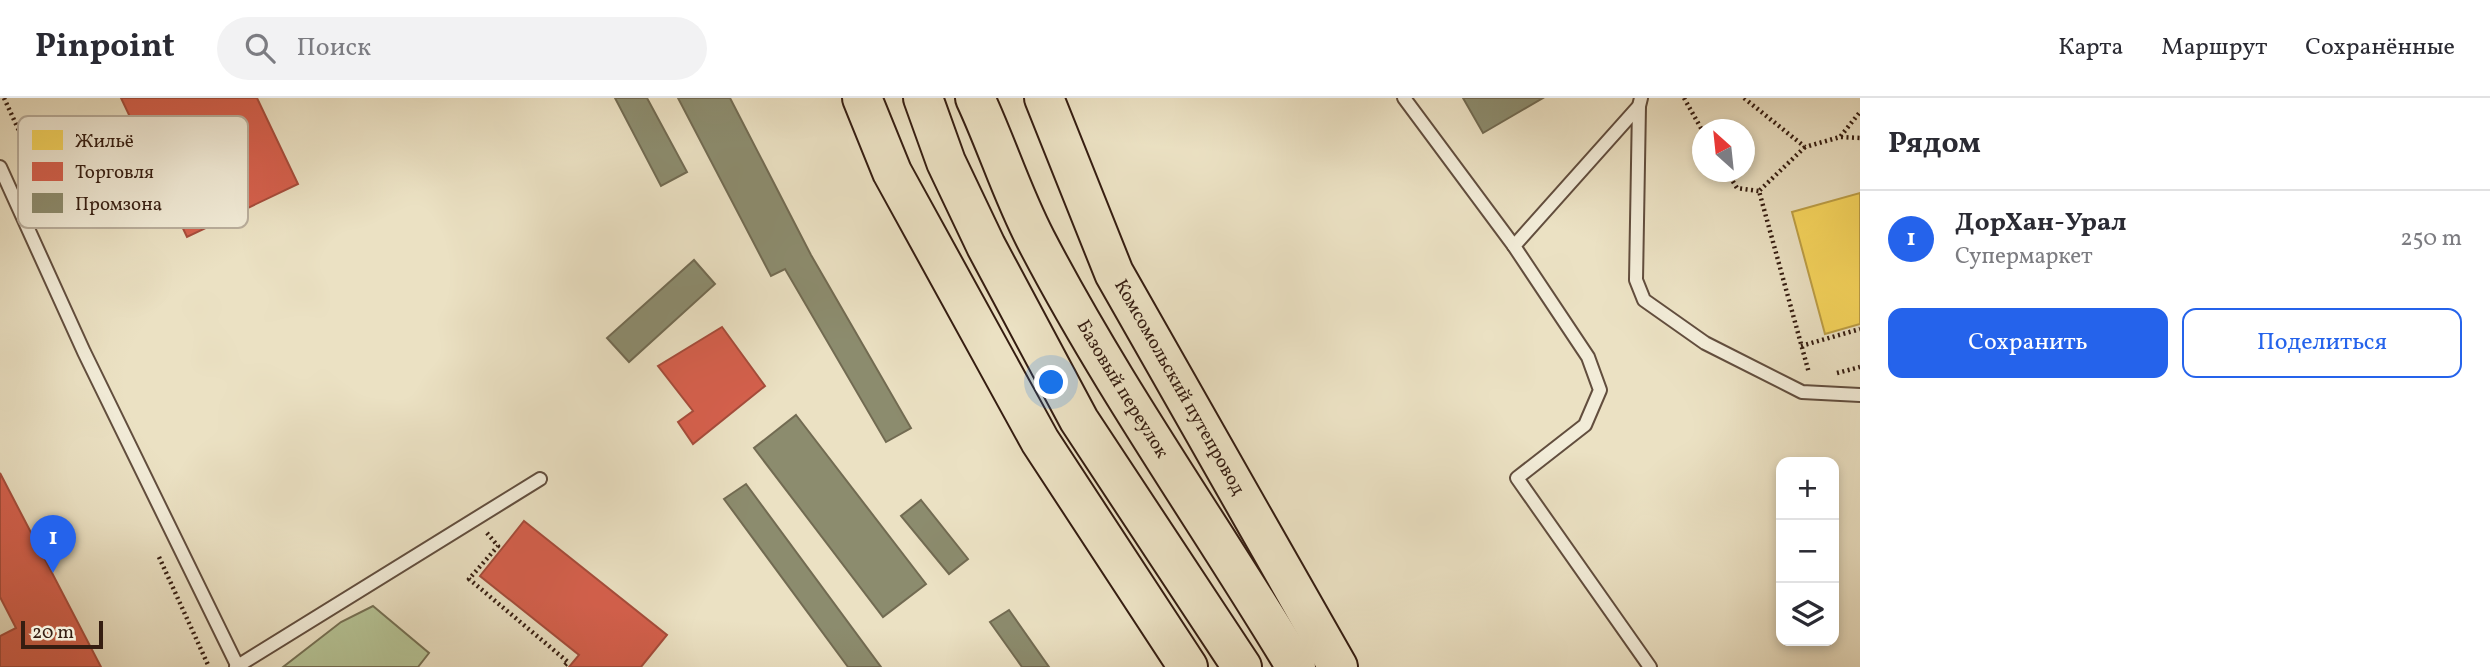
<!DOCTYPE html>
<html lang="ru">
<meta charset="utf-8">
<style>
:root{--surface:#fff;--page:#f2f2f3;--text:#2b2b33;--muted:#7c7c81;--line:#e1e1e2;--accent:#2563eb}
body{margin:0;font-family:Vollkorn,serif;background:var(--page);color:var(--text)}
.controls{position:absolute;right:21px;bottom:21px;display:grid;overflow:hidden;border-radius:14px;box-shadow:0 4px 10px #0003}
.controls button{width:63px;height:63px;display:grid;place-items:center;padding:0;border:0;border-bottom:2px solid var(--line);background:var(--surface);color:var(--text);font:35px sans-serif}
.compass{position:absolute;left:1692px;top:21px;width:63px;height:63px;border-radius:50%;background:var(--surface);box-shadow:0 4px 10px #0003;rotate:333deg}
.scale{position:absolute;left:21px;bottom:18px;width:82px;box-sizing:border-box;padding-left:7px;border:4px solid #351d11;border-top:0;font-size:19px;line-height:24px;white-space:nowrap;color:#351d11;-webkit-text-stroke:5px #f2ecd8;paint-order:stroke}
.you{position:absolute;left:1052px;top:285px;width:24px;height:24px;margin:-18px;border:5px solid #fff;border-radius:50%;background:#1a73e8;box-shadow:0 0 0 10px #1a73e833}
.badge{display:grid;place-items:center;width:46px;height:46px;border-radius:50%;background:var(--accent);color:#fff;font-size:23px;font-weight:700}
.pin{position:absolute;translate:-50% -58px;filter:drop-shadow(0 2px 4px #0008)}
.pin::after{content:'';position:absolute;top:37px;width:24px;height:21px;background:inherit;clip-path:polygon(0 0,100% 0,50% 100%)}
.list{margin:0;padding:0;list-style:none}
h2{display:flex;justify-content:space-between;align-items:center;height:91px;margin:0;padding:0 28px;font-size:30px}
h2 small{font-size:23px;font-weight:400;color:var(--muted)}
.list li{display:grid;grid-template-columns:46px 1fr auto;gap:21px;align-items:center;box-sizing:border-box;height:98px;padding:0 28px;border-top:2px solid var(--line)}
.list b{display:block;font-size:26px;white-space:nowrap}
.list p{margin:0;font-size:23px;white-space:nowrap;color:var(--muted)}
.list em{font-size:23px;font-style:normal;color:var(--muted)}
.actions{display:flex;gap:14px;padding:21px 28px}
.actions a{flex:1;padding:16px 0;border:2px solid var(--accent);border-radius:14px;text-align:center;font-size:24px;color:var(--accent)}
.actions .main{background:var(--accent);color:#fff}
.icon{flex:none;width:38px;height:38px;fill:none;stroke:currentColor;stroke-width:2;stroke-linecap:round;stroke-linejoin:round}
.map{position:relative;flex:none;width:1860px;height:569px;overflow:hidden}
header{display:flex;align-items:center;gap:42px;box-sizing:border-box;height:98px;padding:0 35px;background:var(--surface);border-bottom:2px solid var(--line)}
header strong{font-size:33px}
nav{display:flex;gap:38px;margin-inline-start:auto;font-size:24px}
.search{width:490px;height:63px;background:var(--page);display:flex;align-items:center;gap:18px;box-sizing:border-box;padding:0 24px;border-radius:38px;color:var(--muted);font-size:26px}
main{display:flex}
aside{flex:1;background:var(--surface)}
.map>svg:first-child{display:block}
.green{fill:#b5c395;stroke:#757053;stroke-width:2}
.homes{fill:#f6d55c;stroke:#bc9e46;stroke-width:2}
.shops{fill:#d6604d;stroke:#a64c3b;stroke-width:2}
.industry{fill:#8c8c6e;stroke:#726b52;stroke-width:2}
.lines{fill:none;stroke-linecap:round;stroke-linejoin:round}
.service-casing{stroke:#624e3e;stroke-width:16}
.primary-casing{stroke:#351d11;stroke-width:42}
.path{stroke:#351d11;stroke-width:4.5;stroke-dasharray:2 3.5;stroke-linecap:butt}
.service{stroke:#f2ecd8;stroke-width:12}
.primary{stroke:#ebe1c3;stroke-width:38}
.labels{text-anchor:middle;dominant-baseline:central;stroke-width:7;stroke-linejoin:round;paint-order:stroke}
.street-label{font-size:19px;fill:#351d11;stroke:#f2ecd8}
.key{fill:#f2ecd8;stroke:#b9ae9c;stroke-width:2}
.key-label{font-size:19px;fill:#351d11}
</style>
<header>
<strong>Pinpoint</strong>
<div class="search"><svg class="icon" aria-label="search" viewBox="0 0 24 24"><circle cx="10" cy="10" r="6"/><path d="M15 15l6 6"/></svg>Поиск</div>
<nav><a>Карта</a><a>Маршрут</a><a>Сохранённые</a></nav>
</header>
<main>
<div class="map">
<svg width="1860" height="569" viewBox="0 0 1860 569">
<rect width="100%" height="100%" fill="#ebe1c3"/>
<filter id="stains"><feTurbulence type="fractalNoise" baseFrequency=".00286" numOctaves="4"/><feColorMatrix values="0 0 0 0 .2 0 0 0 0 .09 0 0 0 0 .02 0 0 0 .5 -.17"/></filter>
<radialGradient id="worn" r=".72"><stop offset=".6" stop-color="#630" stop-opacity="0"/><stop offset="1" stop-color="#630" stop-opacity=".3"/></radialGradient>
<polygon class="green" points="373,508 429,555 418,569 283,569 341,524"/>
<polygon class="homes" points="1860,95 1860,226 1825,236 1792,114"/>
<g class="shops">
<polygon points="121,0 257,0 298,86 187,139"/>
<polygon points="722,229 765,288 693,346 678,324 693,313 658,268"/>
<polygon points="0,375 101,569 0,569 0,538 16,530 0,499"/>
<polygon points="524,423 667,537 641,569 569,569 579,557 480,478"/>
</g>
<g class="industry">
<polygon points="615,0 647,0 687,74 661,88"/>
<polygon points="678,0 730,0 811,157 911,330 886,344 785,171 771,178"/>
<polygon points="1463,0 1543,0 1483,35"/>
<polygon points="694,162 715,186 629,264 607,240"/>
<polygon points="796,317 926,486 883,519 754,350"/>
<polygon points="746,386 881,569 848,569 724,401"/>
<polygon points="921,402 968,461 949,476 901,418"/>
<polygon points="1009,512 1049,569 1022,569 990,524"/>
</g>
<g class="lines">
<defs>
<g id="service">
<polyline points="1404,0 1514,148"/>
<polyline points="1641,0 1639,8 1514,148 1588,259 1600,292 1585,327 1517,380 1650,569"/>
<polyline points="1639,8 1636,182 1644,202 1705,245 1802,294 1860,297"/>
<polyline points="0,69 84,254 238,569"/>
<polyline points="236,569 540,381"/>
</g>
<g id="primary">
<polyline points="862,0 892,74 1040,343 1188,569"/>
<polyline points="923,0 946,64 986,148 1079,322 1242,569"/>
<path id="s1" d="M975,0C997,47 1012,96 1036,142C1113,290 1210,426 1296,569"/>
<path id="s2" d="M1044,0L1114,175L1338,569"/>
</g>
</defs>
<use href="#service" class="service-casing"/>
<use href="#primary" class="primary-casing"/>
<g class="path">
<polyline points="4,0 42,83 51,127"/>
<polyline points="1684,0 1702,32"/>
<polyline points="1744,0 1805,49 1840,39 1860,14"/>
<polyline points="1841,39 1860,40"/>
<polyline points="1805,49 1759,93 1809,275"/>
<polyline points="1727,74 1737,90 1759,93"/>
<polyline points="1801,248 1860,231"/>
<polyline points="1837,275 1860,269"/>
<polyline points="487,435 498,448 469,481 568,564 563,569"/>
<polyline points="159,459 209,569"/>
</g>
<use href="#service" class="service"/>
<use href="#primary" class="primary"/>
</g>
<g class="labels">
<g class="street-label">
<text stroke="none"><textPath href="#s2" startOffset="320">Комсомольский путепровод</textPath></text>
<text stroke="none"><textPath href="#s1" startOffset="327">Базовый переулок</textPath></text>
</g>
</g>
<rect x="18" y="18" width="230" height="112" rx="10" class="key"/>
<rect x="32" y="32" width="31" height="20" fill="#f6d55c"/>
<rect x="32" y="64" width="31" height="19" fill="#d6604d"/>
<rect x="32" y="95" width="31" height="20" fill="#8c8c6e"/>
<g class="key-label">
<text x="75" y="49">Жильё</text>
<text x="75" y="80">Торговля</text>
<text x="75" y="112">Промзона</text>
</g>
<rect width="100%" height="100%" filter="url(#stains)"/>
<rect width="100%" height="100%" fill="url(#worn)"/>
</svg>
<div class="controls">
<button>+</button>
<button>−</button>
<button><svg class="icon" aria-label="layers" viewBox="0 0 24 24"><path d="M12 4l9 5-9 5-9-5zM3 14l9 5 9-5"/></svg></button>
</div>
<svg class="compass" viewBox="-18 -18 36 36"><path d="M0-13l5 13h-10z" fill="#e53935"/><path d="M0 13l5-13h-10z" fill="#7c7c81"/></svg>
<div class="scale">20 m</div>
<div class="you"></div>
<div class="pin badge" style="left:53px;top:475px">1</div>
</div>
<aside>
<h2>Рядом<small></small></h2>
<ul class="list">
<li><span class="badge">1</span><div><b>ДорХан-Урал</b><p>Супермаркет</p></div><em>250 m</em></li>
</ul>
<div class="actions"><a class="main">Сохранить</a><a>Поделиться</a></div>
</aside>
</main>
